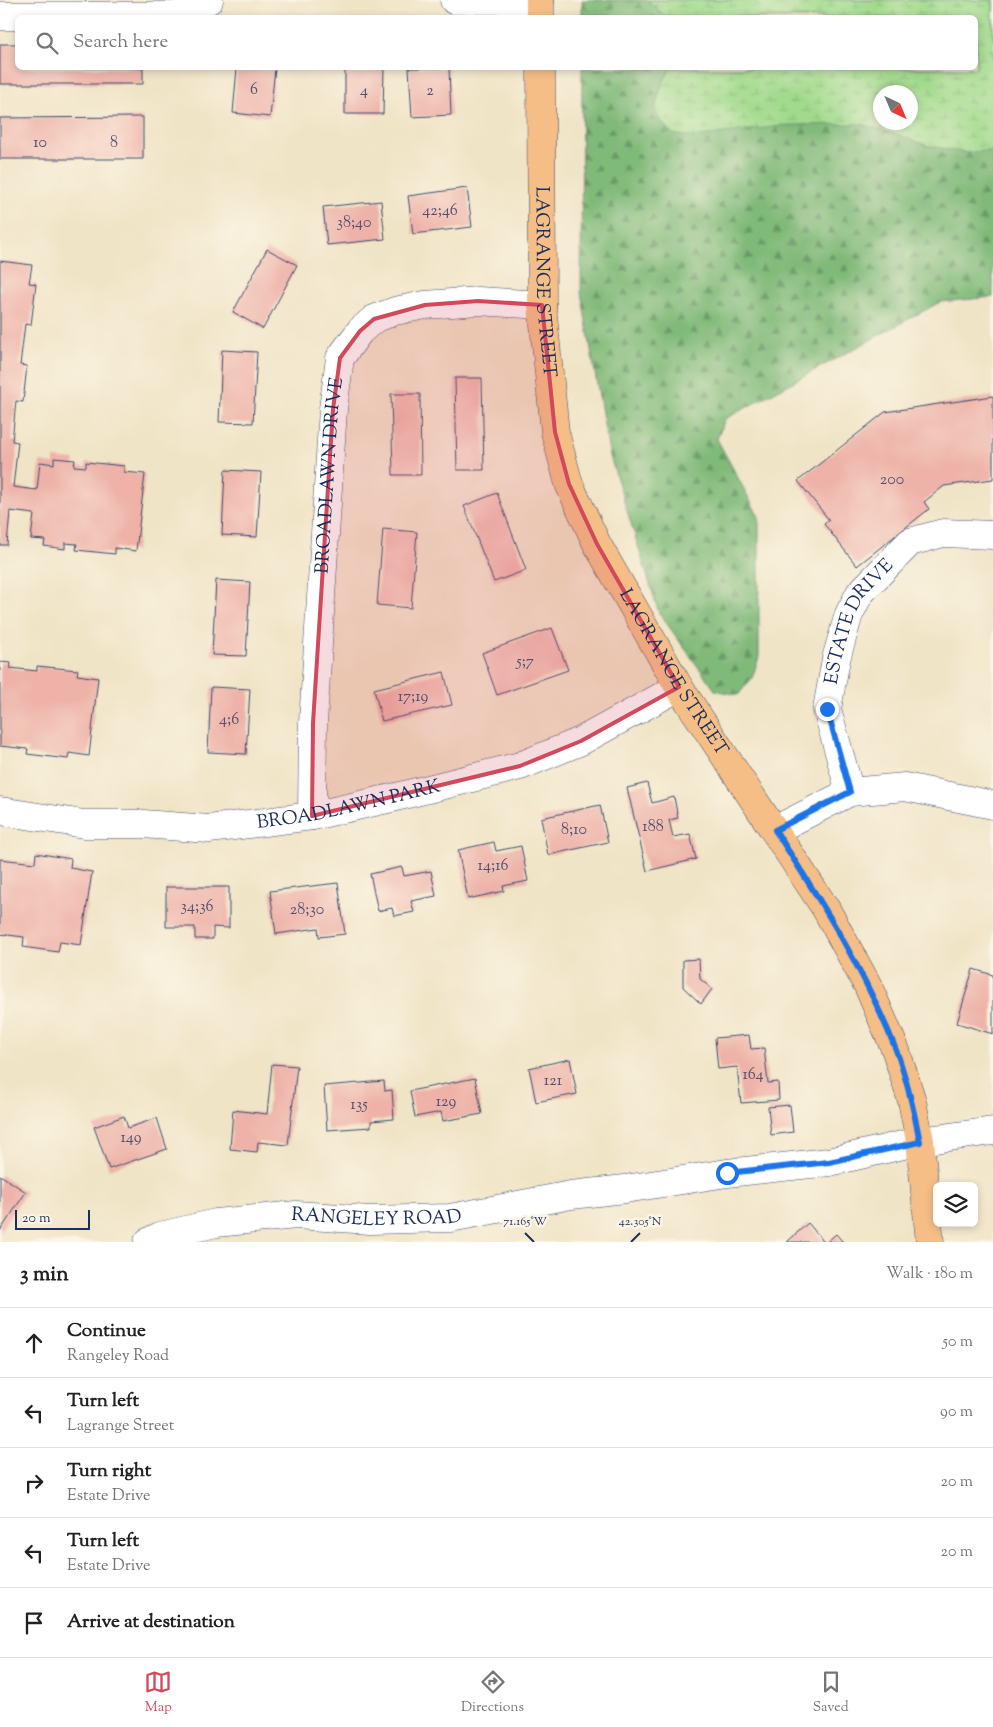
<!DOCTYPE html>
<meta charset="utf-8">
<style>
:root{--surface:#fff;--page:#f2f2f2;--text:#202124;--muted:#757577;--line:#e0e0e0;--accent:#d1495b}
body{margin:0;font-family:"Sorts Mill Goudy",serif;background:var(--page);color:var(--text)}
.controls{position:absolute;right:15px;bottom:15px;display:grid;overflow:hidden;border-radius:8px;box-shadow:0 2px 8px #0003}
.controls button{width:45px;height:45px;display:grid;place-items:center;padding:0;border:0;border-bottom:1px solid var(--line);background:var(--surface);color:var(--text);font:25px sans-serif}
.compass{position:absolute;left:873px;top:85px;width:45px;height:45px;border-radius:50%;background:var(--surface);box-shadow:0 2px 8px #0003;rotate:136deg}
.scale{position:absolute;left:15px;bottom:12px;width:75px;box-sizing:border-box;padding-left:5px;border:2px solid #1b2f5e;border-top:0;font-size:14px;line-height:18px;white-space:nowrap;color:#1b2f5e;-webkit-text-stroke:4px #fcf5e5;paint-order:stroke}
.stop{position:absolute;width:15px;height:15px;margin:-11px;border:4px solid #1a73e8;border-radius:50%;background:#fff}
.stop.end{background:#1a73e8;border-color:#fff;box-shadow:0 1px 5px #0008}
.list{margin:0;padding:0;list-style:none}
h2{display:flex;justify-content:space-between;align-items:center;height:65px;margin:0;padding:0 20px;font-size:21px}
h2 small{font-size:16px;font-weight:400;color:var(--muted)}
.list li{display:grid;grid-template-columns:32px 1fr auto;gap:15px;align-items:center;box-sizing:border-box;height:70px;padding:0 20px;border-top:1px solid var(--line)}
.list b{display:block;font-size:19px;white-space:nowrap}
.list p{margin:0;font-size:16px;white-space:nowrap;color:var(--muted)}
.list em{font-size:16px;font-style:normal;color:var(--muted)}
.icon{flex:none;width:28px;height:28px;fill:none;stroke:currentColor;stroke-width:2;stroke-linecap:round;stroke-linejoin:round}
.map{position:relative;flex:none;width:993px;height:1242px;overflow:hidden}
.search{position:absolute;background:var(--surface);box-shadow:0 2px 8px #0003;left:15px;right:15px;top:15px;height:55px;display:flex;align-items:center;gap:12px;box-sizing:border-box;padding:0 18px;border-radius:8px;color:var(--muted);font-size:19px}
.sheet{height:415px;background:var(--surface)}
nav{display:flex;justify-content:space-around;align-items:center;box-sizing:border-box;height:70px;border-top:1px solid var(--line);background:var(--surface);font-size:14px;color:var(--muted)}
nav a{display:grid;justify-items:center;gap:2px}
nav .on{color:var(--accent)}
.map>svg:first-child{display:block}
.forest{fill:url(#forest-firs);stroke:#4e746b;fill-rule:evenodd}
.wetland{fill:url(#wetland-marsh);stroke:#5e8475;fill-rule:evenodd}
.building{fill:#eeb2a8}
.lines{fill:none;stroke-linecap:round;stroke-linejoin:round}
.minor-casing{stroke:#3b4a6e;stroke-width:29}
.major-casing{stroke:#3b4a6e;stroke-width:29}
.minor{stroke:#fff;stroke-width:28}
.major{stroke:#f6be87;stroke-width:28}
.route{stroke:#1a73e8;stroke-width:6}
.marked{fill:#d1495b;fill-opacity:0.2;stroke:#d1495b;stroke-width:4;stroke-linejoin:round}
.ticks{fill:none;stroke:#1b2f5e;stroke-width:2}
.labels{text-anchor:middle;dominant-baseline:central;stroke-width:5;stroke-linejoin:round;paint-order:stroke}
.number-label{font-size:16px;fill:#505070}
.street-label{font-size:19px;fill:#1b2f5e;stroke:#fcf5e5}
.ticks-label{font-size:12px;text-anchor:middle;fill:#1b2f5e;stroke:#fcf5e5;stroke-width:5;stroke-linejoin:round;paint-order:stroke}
</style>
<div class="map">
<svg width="993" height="1242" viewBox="0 0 993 1242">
<defs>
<pattern id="forest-firs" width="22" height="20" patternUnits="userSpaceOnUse" patternTransform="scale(1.25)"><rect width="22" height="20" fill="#80ba78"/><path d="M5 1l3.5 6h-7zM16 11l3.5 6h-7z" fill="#689866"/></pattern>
<pattern id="wetland-marsh" width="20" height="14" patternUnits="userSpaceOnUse" patternTransform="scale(1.25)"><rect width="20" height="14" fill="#a1da8c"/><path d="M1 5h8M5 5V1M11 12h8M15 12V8" fill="none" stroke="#8abb7b"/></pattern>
</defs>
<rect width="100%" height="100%" fill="#fcf5e5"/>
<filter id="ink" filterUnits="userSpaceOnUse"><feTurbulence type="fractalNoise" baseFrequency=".02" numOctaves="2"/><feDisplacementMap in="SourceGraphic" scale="10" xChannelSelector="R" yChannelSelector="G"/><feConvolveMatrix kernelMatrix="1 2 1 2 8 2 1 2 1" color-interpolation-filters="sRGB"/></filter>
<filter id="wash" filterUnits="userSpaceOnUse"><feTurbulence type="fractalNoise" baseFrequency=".0096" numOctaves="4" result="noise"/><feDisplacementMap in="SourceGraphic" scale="20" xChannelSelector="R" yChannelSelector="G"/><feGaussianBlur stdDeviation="1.12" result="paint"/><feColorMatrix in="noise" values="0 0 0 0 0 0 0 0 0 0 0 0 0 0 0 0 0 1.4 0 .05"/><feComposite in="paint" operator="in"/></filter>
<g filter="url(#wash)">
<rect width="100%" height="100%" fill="#f0e4c6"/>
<path class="forest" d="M582,0H993V297L940,302L725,419L717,439L759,517V657L752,678L738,695L715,690L659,613L609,453L581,292L582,68H976V18H582ZM880,92H910V122H880Z"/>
<path class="wetland" d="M648,0H993V150L969,153L929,146L893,133L860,124L789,125L692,137L673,134L662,123L654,110L662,85L671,68H976V18L666,17ZM880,92H910V122H880Z"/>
<g id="blocks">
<g class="building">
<polygon points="0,44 18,44 18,68 143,68 143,84 0,84"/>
<polygon points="237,68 275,68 270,117 233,113"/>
<polygon points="345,68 384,68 383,114 345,114"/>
<polygon points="409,68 449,68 451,115 412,117"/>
<polygon points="143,117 143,159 0,159 0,118"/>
<polygon points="467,188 472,227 413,234 408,196"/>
<polygon points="381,201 385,239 327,245 323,207"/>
<polygon points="267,249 297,265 263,329 233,312"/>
<polygon points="0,261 32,265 29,283 36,284 31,325 25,324 20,365 27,366 23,402 16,401 12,441 18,442 13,487 37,490 40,462 54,464 54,458 75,460 74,466 86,467 86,462 124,466 124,472 145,474 136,551 115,548 115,554 76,550 77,544 65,543 65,549 44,546 45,540 31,539 34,514 10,511 7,545 0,545"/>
<polygon points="222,350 257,352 253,423 219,422"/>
<polygon points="455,378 482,378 484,470 457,470"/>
<polygon points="391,394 420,394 421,475 393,475"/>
<polygon points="993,396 993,479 944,486 924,502 929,509 857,566 824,524 829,520 798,481 885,412"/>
<polygon points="225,470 261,472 257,537 222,535"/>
<polygon points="497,493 526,570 494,582 464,506"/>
<polygon points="383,529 417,532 411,608 377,605"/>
<polygon points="216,580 250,582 246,656 212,655"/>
<polygon points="552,628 568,670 497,695 482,653"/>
<polygon points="0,662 11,663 10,668 37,671 37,666 78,670 77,675 98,678 89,756 69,753 68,759 27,754 28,749 0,746"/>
<polygon points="444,672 452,705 382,721 374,689"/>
<polygon points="211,687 250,689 246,754 208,752"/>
<polygon points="647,783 652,803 674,797 678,818 669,820 673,837 690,834 696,859 647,871 627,788"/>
<polygon points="600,805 608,842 548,855 541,818"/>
<polygon points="494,842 496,851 521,846 528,881 503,886 504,891 468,899 458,850"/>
<polygon points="36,853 71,859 70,868 92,872 81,945 60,942 58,952 23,947 24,937 0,934 0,859 35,863"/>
<polygon points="402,867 404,876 431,871 436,896 411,901 414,912 394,916 392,908 378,911 370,874"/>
<polygon points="338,883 345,934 319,937 318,928 276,934 270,891"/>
<polygon points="166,887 229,887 229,928 213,927 213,939 195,939 195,927 166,927"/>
<polygon points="699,959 700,979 712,989 701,1004 683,987 683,960"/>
<polygon points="973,969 993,975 993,1034 957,1023"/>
<polygon points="749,1035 751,1049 764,1048 768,1083 778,1082 779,1100 741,1103 737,1067 718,1069 715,1038"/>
<polygon points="570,1059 577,1094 536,1102 529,1068"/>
<polygon points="272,1064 297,1066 288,1145 258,1142 257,1152 230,1149 233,1110 267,1114"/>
<polygon points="475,1078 482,1114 443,1121 441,1112 415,1117 410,1091"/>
<polygon points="384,1081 385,1091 392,1090 394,1119 371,1121 371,1127 327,1130 324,1086"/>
<polygon points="790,1105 793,1132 771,1135 768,1107"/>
<polygon points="124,1116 128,1128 157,1118 167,1149 109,1169 94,1127"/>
<polygon points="0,1175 26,1192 0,1231"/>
<polygon points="808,1223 824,1242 787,1242"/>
<polygon points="836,1234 843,1242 827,1242"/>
</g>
</g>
</g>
<g filter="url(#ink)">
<use href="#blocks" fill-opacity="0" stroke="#3b4a6e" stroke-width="1"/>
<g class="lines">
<defs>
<g id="minor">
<polyline points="454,0 540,1"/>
<polyline points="0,16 173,16 193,10 209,0"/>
<path id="s1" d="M850,792L827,709L836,659L849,614L860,593L910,542L943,533L993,535"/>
<path id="s2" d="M0,811L84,824H143L209,829L312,816L396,797L520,766L581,741L679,687"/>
<path id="s3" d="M312,816L313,723L333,409L340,358L360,331L374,319L395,311L425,305L478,301L542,305"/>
<polyline points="775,830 850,792 905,787 993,805"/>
<path id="s4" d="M148,1242L160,1236L216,1223L296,1215L370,1220L450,1218L571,1195L625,1189L727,1173L829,1162L920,1141L993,1131"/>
</g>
<g id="major">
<polyline points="540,0 540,18"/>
<path id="s5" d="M541,68L542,305L555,432L569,484L597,544L679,687L826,909L868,986L896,1051L912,1101L920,1141L930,1242"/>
</g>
</defs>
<use href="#minor" class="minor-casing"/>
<use href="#major" class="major-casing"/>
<use href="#minor" class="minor"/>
<use href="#major" class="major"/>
</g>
</g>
<g class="lines" filter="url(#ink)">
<path class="route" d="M727,1173L829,1162L920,1142C914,1111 907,1079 896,1050C865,971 821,901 775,830L850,792L827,709"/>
</g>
<path class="marked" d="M478,301L542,305L555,432L569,484L597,544L679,687L581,741L520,766L312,816L313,723L333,409L340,358L360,331L374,319L425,305Z"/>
<path class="ticks" d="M525,1233L534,1242M631,1242L640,1233"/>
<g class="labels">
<g class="number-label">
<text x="254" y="90">6</text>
<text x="364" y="91">4</text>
<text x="430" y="91">2</text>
<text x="40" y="143">10</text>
<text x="114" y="143">8</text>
<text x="440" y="211">42;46</text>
<text x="354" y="223">38;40</text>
<text x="892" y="480">200</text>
<text x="525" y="662">5;7</text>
<text x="413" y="697">17;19</text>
<text x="229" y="720">4;6</text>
<text x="653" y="827">188</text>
<text x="574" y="830">8;10</text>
<text x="493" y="866">14;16</text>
<text x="197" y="907">34;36</text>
<text x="307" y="910">28;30</text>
<text x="753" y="1075">164</text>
<text x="553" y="1081">121</text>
<text x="446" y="1102">129</text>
<text x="359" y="1105">135</text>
<text x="131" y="1138">149</text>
</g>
<g class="street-label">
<text stroke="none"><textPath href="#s5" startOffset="214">LAGRANGE STREET</textPath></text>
<text stroke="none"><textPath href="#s3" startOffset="341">BROADLAWN DRIVE</textPath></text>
<text stroke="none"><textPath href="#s1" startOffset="181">ESTATE DRIVE</textPath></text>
<text stroke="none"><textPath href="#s5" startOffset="634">LAGRANGE STREET</textPath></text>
<text stroke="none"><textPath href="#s2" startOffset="352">BROADLAWN PARK</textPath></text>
<text stroke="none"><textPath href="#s4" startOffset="232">RANGELEY ROAD</textPath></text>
</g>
</g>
<g class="ticks-label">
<text x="525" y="1225">71.165°W</text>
<text x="640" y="1225">42.305°N</text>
</g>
</svg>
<div class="controls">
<button><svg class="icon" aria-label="layers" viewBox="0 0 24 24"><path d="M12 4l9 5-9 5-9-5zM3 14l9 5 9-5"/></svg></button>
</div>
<svg class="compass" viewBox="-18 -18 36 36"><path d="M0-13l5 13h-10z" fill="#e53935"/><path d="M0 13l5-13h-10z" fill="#757577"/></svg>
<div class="scale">20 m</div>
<div class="stop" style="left:727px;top:1173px"></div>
<div class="stop end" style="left:827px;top:709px"></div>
<div class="search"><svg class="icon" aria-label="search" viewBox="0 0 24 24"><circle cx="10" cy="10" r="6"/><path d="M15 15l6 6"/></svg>Search here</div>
</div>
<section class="sheet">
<h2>3 min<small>Walk · 180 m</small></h2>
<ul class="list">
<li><svg class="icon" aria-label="ahead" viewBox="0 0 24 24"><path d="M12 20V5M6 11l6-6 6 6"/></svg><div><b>Continue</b><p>Rangeley Road</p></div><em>50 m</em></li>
<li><svg class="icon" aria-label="left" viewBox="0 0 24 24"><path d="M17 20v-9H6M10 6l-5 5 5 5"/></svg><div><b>Turn left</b><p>Lagrange Street</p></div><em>90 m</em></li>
<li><svg class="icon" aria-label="right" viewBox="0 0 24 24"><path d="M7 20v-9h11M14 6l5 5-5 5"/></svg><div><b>Turn right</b><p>Estate Drive</p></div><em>20 m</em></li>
<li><svg class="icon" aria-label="left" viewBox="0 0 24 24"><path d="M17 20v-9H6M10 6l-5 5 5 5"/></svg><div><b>Turn left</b><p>Estate Drive</p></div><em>20 m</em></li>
<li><svg class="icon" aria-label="arrive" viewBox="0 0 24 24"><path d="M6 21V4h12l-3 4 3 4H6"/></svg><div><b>Arrive at destination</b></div></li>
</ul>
</section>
<nav>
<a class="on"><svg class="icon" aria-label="map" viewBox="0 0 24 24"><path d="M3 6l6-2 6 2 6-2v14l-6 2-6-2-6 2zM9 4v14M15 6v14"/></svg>Map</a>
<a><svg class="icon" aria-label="directions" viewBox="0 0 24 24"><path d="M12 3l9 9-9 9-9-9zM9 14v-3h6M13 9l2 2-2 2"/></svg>Directions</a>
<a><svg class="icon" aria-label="saved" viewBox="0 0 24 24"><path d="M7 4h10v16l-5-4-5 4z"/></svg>Saved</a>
</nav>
